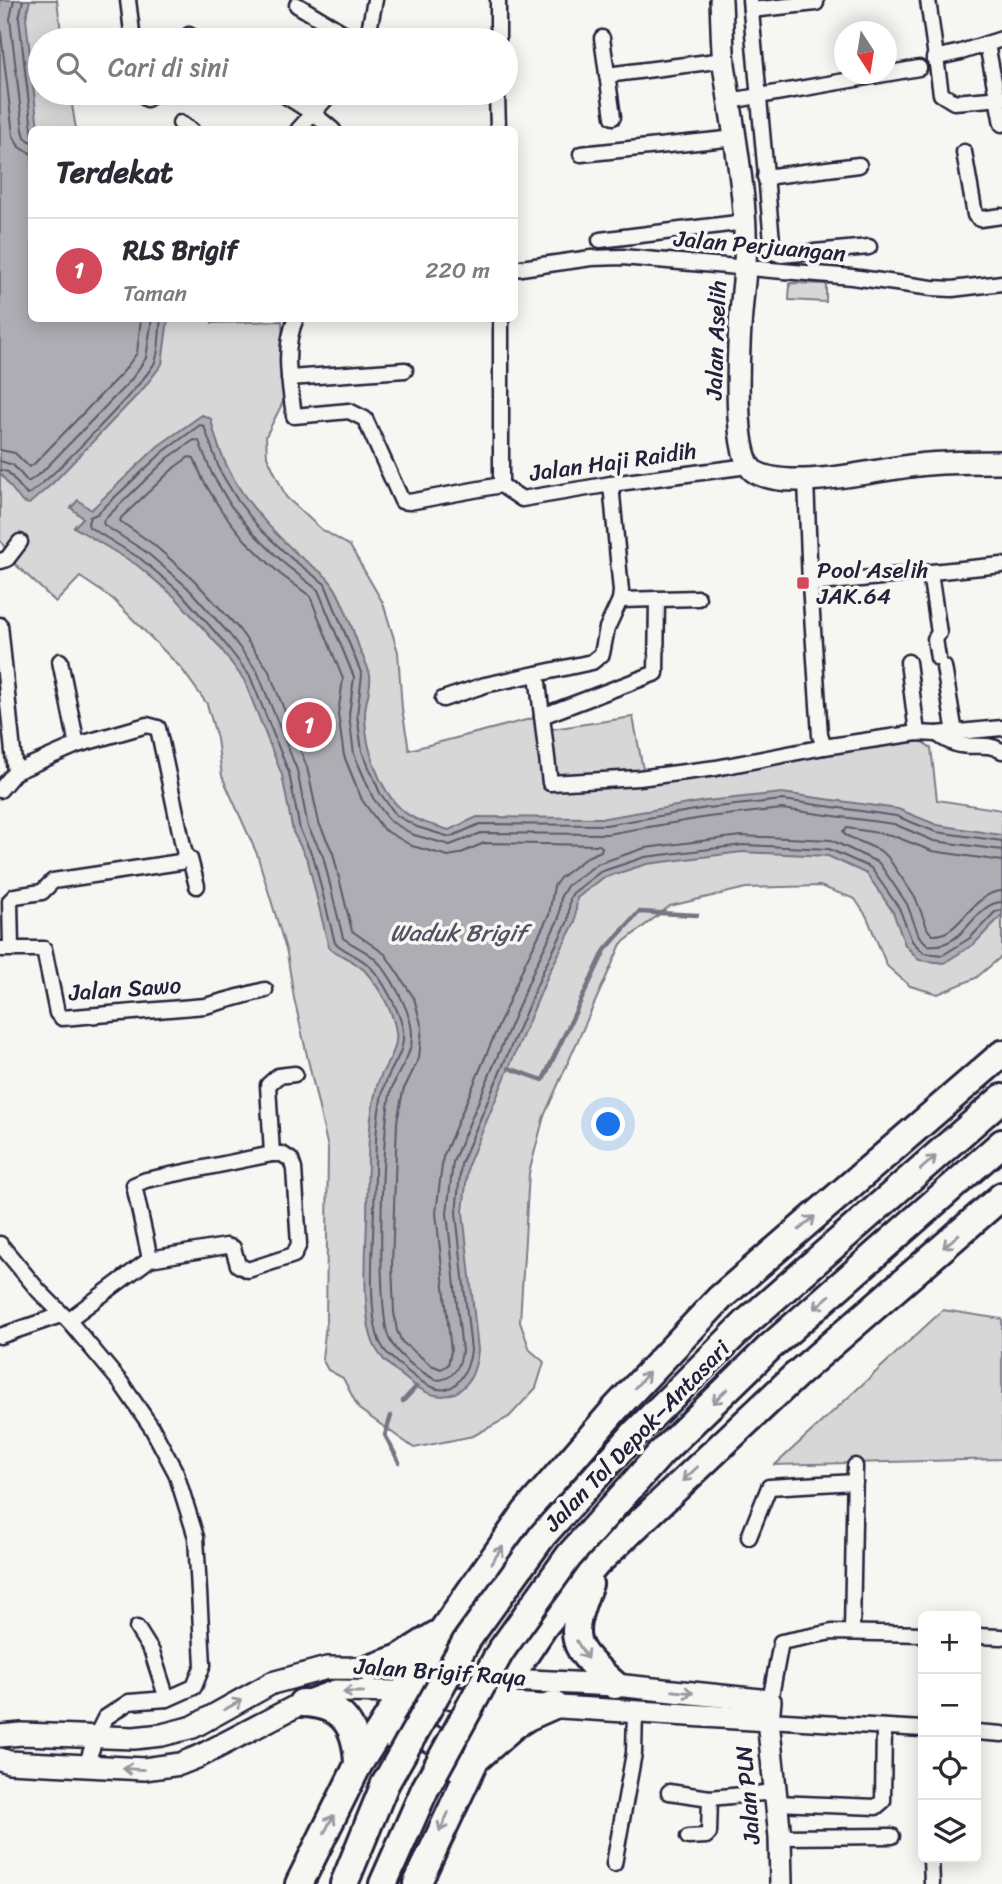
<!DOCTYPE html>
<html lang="id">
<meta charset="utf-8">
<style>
:root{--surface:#fff;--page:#f7f7f7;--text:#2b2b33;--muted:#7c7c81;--line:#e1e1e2;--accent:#d1495b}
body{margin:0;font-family:Sriracha,sans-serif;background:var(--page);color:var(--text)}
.controls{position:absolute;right:21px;bottom:21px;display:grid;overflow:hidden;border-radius:10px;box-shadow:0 4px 18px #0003}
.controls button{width:63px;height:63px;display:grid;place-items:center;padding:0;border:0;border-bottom:2px solid var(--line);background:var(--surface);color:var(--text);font:35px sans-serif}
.compass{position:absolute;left:834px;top:21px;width:63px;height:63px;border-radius:50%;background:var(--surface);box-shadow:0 4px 18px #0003;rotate:168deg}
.you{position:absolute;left:609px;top:1125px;width:24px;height:24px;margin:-18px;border:5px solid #fff;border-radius:50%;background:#1a73e8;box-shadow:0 0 0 10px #1a73e833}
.badge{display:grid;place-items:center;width:46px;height:46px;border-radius:50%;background:var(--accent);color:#fff;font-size:23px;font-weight:700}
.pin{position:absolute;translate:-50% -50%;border:4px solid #fff;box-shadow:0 2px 7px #0006}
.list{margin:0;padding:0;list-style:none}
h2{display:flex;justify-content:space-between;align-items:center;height:91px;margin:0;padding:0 28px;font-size:30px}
h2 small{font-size:23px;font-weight:400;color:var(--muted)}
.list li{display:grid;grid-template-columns:46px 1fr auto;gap:21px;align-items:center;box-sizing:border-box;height:105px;padding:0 28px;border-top:2px solid var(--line)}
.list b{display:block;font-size:26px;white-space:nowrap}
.list p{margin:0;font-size:23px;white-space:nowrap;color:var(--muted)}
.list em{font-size:23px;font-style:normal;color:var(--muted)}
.icon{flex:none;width:38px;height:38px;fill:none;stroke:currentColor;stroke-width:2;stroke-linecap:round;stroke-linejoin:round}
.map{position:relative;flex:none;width:1002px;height:1884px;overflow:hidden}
.search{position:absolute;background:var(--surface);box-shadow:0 4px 18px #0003;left:28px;top:28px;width:490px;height:77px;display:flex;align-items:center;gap:18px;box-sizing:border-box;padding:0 24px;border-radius:38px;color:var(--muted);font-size:26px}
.panel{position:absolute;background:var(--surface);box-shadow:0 4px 18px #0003;left:28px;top:126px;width:490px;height:196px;border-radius:10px}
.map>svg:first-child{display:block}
.green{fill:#d7d7d7;stroke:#7c7c89;stroke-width:2}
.water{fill:#adadb3;stroke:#757583;stroke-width:2}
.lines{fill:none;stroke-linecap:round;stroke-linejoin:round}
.shore{stroke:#5a5a6b;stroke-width:2}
.stream{stroke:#757583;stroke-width:4.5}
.street-casing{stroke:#22223b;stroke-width:19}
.secondary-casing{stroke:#22223b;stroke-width:26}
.highway-casing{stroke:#22223b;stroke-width:32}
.street{stroke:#f6f6f2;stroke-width:14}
.secondary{stroke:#f6f6f2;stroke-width:21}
.highway{stroke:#f6f6f2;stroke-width:26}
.highway-bridge-casing{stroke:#22223b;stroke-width:32;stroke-linecap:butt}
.highway-bridge{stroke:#f6f6f2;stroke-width:26}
.oneway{stroke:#9797a0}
.poi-dot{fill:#d1495b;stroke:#f6f6f2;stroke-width:2.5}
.labels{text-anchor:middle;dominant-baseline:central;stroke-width:7;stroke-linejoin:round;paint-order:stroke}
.street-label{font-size:23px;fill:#22223b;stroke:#f6f6f2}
.poi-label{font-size:23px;fill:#22223b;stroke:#f6f6f2;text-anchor:start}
.water-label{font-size:24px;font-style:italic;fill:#535365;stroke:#f6f6f2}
</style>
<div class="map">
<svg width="1002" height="1884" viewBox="0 0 1002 1884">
<rect width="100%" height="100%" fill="#f6f6f2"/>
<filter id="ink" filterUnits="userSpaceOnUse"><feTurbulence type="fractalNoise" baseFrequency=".0143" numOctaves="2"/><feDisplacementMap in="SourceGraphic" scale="14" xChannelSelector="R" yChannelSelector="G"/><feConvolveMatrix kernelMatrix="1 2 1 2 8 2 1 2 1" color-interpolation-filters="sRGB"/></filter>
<g filter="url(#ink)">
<g class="green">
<polygon points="0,0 57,0 62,40 40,40 40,93 70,93 76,129 32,130 32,318 212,318 212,323 282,321 285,398 266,436 267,456 286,497 321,529 350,546 383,603 398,652 402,709 409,750 534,718 539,731 633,717 645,780 921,741 931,748 937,800 1002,810 1002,956 976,978 938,994 910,986 887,966 867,917 855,899 820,886 746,888 670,906 621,944 544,1116 529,1173 520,1322 530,1350 544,1362 536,1388 509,1417 473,1436 414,1448 359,1409 343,1378 328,1370 322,1359 326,1324 328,1148 294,998 287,953 257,854 222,776 217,739 207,704 181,668 113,599 80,577 56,602 15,564 0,540"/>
<polygon points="790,283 826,284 826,302 789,300"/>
<polygon points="943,1310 1002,1319 1002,1459 775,1465"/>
</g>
<g class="water">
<polygon points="0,0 30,0 26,18 38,129 32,130 32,318 168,319 162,364 143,389 53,483 29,504 22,502 0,473"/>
<path d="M202,415L211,419C222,474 254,514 294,551C316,572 328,570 341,600C348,616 354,633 360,650C363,657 368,666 370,675C372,689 364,703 365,717C366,747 378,788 401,809C413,821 433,825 449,830L477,817L605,818L706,801L782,793L898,809L937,825L1002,835V915L974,944L944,963L919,960L905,945L893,912L867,874L828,856L742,852L647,864L603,878L577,898L575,922L549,973L468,1165L463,1212L478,1350C474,1393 445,1410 410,1382C394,1369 378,1359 372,1339C362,1309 366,1251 367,1218C368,1174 366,1128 377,1086C382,1066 399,1053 396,1032C393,1010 379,987 365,971C356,962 340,955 329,948L308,861L293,832L282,775L244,680L218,645L176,598L137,565L74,527L83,518L71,508L78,500L91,510L158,446Z"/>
</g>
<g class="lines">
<g class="shore">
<polyline points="14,0 10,19 23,130 25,137 32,143"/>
<polyline points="23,0 19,18 32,130"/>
<polyline points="0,25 13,135 19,147 32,154"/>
<polyline points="0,450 15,453 29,467 34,464 123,372 137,353 141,318"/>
<polygon points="189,457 194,458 203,480 221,510 245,540 280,574 310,596 343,679 338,714 344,756 362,800 383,829 412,846 448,856 459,854 484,843 599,845 602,847 601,851 587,857 560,878 554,886 549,915 525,963 443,1157 436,1213 451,1351 448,1365 441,1369 431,1365 402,1342 397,1331 394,1312 392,1265 397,1122 403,1091 419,1058 422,1028 414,998 385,954 352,931 333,853 319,823 307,767 268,669 238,628 194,580 153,544 120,521 121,518 175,467"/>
<polyline points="0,461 13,465 28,482 42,472 131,380 146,358 152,318"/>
<path d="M0,470L8,472L27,495C46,485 146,381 155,362C160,350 159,331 161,318"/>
<path d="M1002,841L936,832L896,816L783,800L707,808L606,825L480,824L450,837L417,827L396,815L380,793L362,751L357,715L362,675L325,584L292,559L260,529L238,501L220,471L204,426L200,425L163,452L97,514L90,517L88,523L89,527L141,559L181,593L223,641L250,676L289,773L300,830L314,859L335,943C345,951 357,956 366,963C381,975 402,1014 403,1033C405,1055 389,1068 384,1087C373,1126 376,1169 374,1209C373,1244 368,1305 378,1337C382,1350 391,1358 401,1366C411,1374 420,1383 432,1387C456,1398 469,1369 471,1350L456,1213L461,1164L543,971L568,921L570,898L573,893L600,872L645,857L743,845L829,849L871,868L899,908L912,941L924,953L943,955L970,938L995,912L1002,910"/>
<path d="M1002,850L934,841L894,824L782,809L708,817L607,834L481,833L450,845L414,835L390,821L373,798L354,754L349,715L354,677L318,590L286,565L254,534L231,506L212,474L199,441L194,440L168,458L103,521L104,525L146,552L187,587L230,635L257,671L297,770L308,827L323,856L343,938C352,945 365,950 374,958C390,972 411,1012 412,1033C413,1055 399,1068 392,1088C381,1119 376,1310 389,1338C397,1356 419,1371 436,1380C454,1380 460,1367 462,1351L447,1213L453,1162L535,967L559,918L561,896L567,886L597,864L645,848L741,836L831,840L879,863L907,904L919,936L928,945C965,950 973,903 1002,902"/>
<path d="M1002,861L932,851L891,835L847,828L843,831L845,835L879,850L887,856L916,899L928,930L933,935C960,937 972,892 1002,891"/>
</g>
<g class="stream">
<polyline points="509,1068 543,1080 605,950 639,912 697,915"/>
<polyline points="403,1401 416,1387"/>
<polyline points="391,1416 385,1435 399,1462"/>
</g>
<defs>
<g id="street">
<polyline points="128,0 133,40"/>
<polyline points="750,0 773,252 781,255 869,247"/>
<polyline points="928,0 941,94 954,102 1002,98"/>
<polyline points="297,5 355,40"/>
<polyline points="751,10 816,3"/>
<polyline points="189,35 198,40"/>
<polyline points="602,38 613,117"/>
<polyline points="367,40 375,0"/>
<polyline points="498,40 498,0"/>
<polyline points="987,44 1002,124"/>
<polyline points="934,58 961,52 1002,39"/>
<polyline points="607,75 724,60"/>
<polyline points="146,93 147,99"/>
<polyline points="281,93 314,114 333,130"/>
<polyline points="497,93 498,130"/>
<polyline points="730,101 919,68"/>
<polyline points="180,123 191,130"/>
<polyline points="298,130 331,93"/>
<polyline points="964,152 975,215 980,219 1002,216"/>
<polyline points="581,154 736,138"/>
<polyline points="765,177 859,165"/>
<polyline points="600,240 745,222"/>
<polyline points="514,269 591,258 622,257 852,277 932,288 952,289 1002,283"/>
<path d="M296,318C282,350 290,383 294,416L349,411L365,419L402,501L409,502L501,485L522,499L611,484L748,466"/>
<polyline points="289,378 405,370"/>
<polyline points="806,480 810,584 820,735 824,747"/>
<polyline points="501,485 501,318"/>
<polyline points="0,561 7,559 20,542"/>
<polyline points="930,573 939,633 935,639 938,658"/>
<polyline points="810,584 1002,565"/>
<polyline points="620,600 698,598"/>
<polyline points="0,625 15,772"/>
<polyline points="60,661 77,745"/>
<polyline points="908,662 917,733"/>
<polyline points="944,667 955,733"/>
<polyline points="537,674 550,783 639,778 716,768 824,747 917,733 937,734 1002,728"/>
<polyline points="443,699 485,685 592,662 602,654 607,628 620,600 621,591 611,484"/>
<polyline points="542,716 656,673 657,599"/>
<path d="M937,734C966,756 980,738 1002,751"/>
<polyline points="0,790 15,772 77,745 147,725 158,728 185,855 180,862 53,881 42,892 15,896 10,901 11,948"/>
<polyline points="185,855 190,859 197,886"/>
<polyline points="0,949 44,949 57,1013 62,1018 205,1006 265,990"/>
<polyline points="272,1154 268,1085 278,1076 295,1074"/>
<polyline points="0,1244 38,1290 68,1320 121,1383 152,1428 176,1473 196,1537 203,1665 194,1687 167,1699 129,1702 105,1718 96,1736 86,1766"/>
<polyline points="68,1320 150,1259 134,1185 146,1180 272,1154 282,1154 291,1160 294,1169 299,1244 294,1255 248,1270 238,1265 233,1248 226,1246 150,1259"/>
<polyline points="0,1336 61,1315"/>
<polyline points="749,1537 769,1487 855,1482"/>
<polyline points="137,1628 152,1652 167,1699"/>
<polyline points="852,1632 855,1466"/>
<polyline points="976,1636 1002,1637"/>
<polyline points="770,1701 781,1642 832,1632 923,1634"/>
<polyline points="768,1720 923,1729"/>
<polyline points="976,1732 1002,1734"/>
<polyline points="669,1792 710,1798 775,1792"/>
<polyline points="776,1803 876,1807 883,1801 884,1727"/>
<polyline points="688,1837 706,1836 709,1833 710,1798"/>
<polyline points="780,1837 892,1836"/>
<polyline points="931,1858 932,1884"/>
<polyline points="614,1864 634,1753 635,1711"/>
</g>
<g id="secondary">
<path d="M721,0C722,21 722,43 724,64C734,139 752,215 743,291C740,320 729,458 755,472C792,493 884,467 928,464C952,462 977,462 1002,462"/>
<polyline points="0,1736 22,1734 134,1738 162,1735 193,1727 272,1683 327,1668 420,1669 508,1680 615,1685 770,1701 768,1720 780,1837 781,1884"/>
<polyline points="0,1759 9,1762 144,1769 180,1764 200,1756 302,1703 335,1691 406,1692 497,1703 768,1720"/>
</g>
<g id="highway">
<polyline points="748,1321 1002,1098"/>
<polyline points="769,1348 1002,1143"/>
<path d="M589,1584C567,1641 571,1646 615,1685"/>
<polyline points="369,1669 400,1658 436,1635"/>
<path d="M302,1703C343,1704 357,1726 358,1765"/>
<path d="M392,1735C422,1728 443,1741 458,1767"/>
<polyline points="475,1760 508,1680 544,1626 597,1563 795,1376 1002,1196"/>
<polyline points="299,1884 358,1765 443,1630 526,1512 616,1408 720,1298 1002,1054"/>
<polyline points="344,1884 385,1784"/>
<polyline points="383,1884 425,1789"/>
<polyline points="417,1884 475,1760 513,1726 527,1717 554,1705"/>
</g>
</defs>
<use href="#street" class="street-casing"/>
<use href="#secondary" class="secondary-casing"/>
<use href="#highway" class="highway-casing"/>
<use href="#street" class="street"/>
<use href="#secondary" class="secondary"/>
<use href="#highway" class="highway"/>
<defs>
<g id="highway-bridge">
<polyline points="385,1784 467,1640 543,1535 636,1432 748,1321"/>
<polyline points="425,1789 500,1652 569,1556 661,1453 769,1348"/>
</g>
</defs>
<use href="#highway-bridge" class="highway-bridge-casing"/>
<use href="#highway-bridge" class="highway-bridge"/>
</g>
<defs><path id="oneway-shaft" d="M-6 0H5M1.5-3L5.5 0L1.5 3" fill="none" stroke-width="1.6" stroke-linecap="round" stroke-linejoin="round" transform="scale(1.75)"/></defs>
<g class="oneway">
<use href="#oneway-shaft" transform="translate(928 1163) rotate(-41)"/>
<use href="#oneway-shaft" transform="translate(807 1223) rotate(-41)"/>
<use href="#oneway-shaft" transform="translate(951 1241) rotate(139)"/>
<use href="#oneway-shaft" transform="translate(822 1302) rotate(139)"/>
<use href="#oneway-shaft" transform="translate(642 1380) rotate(-47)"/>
<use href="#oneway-shaft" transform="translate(720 1396) rotate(136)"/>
<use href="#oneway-shaft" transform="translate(690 1474) rotate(137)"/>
<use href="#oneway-shaft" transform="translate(497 1555) rotate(-55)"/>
<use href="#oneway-shaft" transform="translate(582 1650) rotate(59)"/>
<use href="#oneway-shaft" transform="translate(353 1692) rotate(-180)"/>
<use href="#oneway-shaft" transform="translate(683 1692) rotate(6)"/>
<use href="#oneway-shaft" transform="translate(233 1705) rotate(-29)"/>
<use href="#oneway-shaft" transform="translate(133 1769) rotate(-177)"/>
<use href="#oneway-shaft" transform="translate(444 1822) rotate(115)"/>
<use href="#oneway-shaft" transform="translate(329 1824) rotate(-63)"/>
</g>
</g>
<rect class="poi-dot" x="796" y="576" width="14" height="14" rx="3.5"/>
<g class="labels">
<g class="street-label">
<text transform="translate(760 246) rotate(5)">Jalan Perjuangan</text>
<text transform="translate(716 340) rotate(-88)">Jalan Aselih</text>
<text transform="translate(613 462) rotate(-8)">Jalan Haji Raidih</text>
<text transform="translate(125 989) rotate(-4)">Jalan Sawo</text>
<text transform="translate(637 1436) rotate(-46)">Jalan Tol Depok–Antasari</text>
<text transform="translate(440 1672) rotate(4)">Jalan Brigif Raya</text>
<text transform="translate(748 1795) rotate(-95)">Jalan PLN</text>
</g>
<g class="poi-label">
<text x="817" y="570">Pool Aselih<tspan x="817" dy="26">JAK.64</tspan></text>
</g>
<g class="water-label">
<text x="458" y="933">Waduk Brigif</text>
</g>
</g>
</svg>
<div class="controls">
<button>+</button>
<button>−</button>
<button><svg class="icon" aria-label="locate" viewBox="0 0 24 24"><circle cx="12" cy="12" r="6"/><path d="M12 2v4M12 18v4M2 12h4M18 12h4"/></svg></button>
<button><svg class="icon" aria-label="layers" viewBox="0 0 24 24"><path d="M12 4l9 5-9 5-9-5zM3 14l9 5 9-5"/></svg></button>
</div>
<svg class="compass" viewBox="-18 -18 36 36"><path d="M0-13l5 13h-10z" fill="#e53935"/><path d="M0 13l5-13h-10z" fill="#7c7c81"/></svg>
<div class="you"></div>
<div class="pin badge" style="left:309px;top:725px">1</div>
<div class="search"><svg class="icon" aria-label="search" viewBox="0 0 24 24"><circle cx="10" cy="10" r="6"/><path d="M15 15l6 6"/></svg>Cari di sini</div>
<section class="panel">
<h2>Terdekat<small></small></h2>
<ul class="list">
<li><span class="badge">1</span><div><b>RLS Brigif</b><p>Taman</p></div><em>220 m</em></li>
</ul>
</section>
</div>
